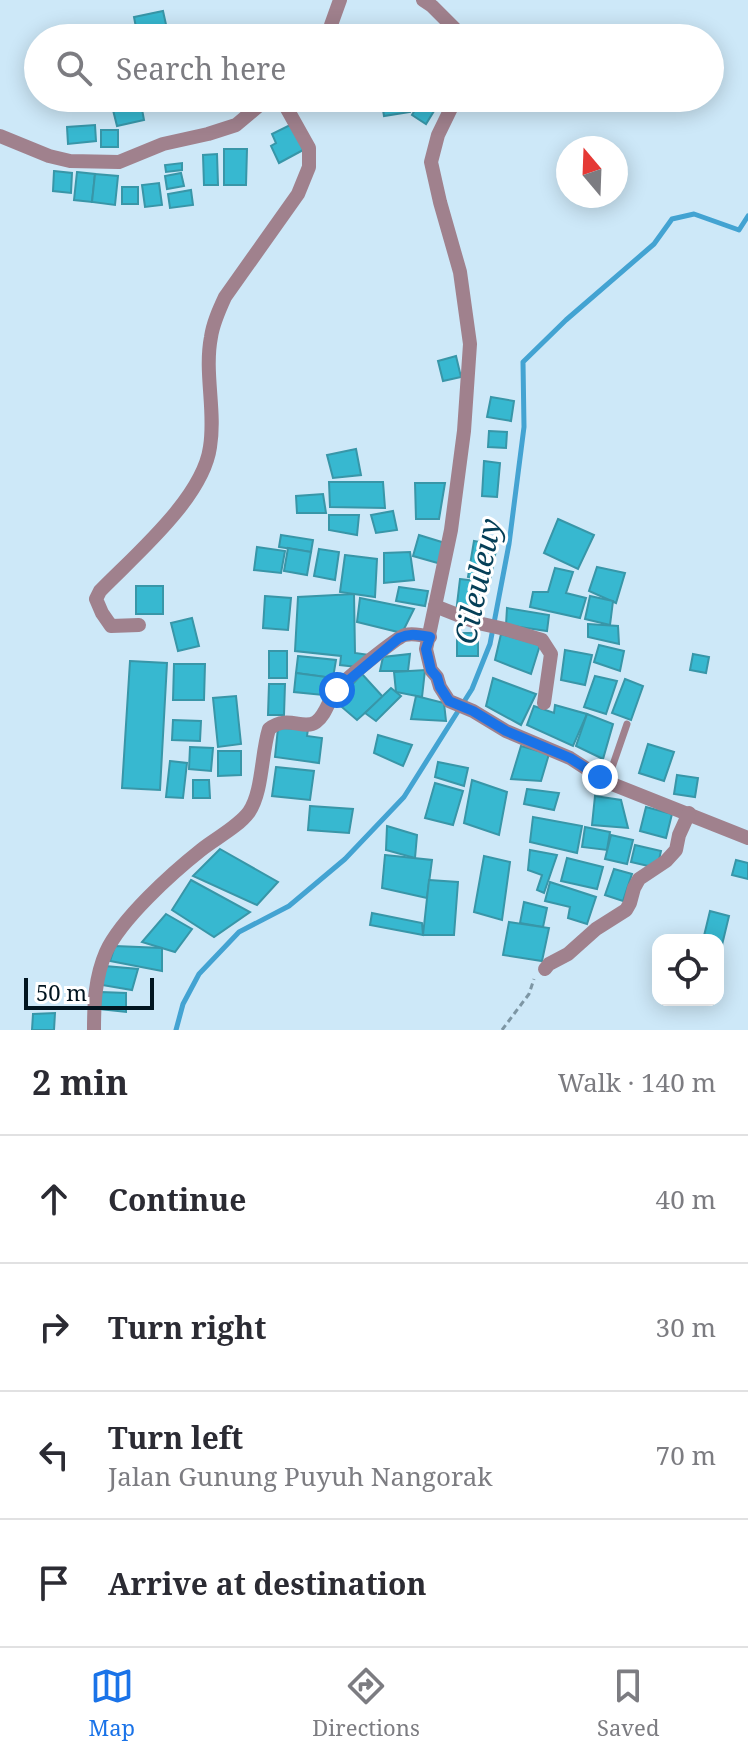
<!DOCTYPE html>
<meta charset="utf-8">
<style>
:root{--surface:#fff;--page:#f7f7f7;--text:#2b2b33;--muted:#7c7c81;--line:#e1e1e2;--accent:#1a73e8}
body{margin:0;font-family:"Noto Serif",serif;background:var(--page);color:var(--text)}
.controls{position:absolute;right:24px;bottom:24px;display:grid;overflow:hidden;border-radius:16px;box-shadow:0 4px 20px #0003}
.controls button{width:72px;height:72px;display:grid;place-items:center;padding:0;border:0;border-bottom:2px solid var(--line);background:var(--surface);color:var(--text);font:40px sans-serif}
.compass{position:absolute;left:556px;top:136px;width:72px;height:72px;border-radius:50%;background:var(--surface);box-shadow:0 4px 20px #0003;rotate:341deg}
.scale{position:absolute;left:24px;bottom:20px;width:130px;box-sizing:border-box;padding-left:8px;border:4px solid #011520;border-top:0;font-size:22px;line-height:28px;white-space:nowrap;color:#011520;-webkit-text-stroke:6px #fff;paint-order:stroke}
.stop{position:absolute;width:24px;height:24px;margin:-18px;border:6px solid #1a73e8;border-radius:50%;background:#fff}
.stop.end{background:#1a73e8;border-color:#fff;box-shadow:0 2px 8px #0008}
.list{margin:0;padding:0;list-style:none}
h2{display:flex;justify-content:space-between;align-items:center;height:104px;margin:0;padding:0 32px;font-size:34px}
h2 small{font-size:26px;font-weight:400;color:var(--muted)}
.list li{display:grid;grid-template-columns:52px 1fr auto;gap:24px;align-items:center;box-sizing:border-box;height:128px;padding:0 32px;border-top:2px solid var(--line)}
.list b{display:block;font-size:30px;white-space:nowrap}
.list p{margin:0;font-size:26px;white-space:nowrap;color:var(--muted)}
.list em{font-size:26px;font-style:normal;color:var(--muted)}
.icon{flex:none;width:44px;height:44px;fill:none;stroke:currentColor;stroke-width:2;stroke-linecap:round;stroke-linejoin:round}
.map{position:relative;flex:none;width:748px;height:1030px;overflow:hidden}
.search{position:absolute;background:var(--surface);box-shadow:0 4px 20px #0003;left:24px;right:24px;top:24px;height:88px;display:flex;align-items:center;gap:20px;box-sizing:border-box;padding:0 28px;border-radius:44px;color:var(--muted);font-size:30px}
.sheet{height:616px;background:var(--surface)}
nav{display:flex;justify-content:space-around;align-items:center;box-sizing:border-box;height:112px;border-top:2px solid var(--line);background:var(--surface);font-size:22px;color:var(--muted)}
nav a{display:grid;justify-items:center;gap:4px}
nav .on{color:var(--accent)}
.map>svg:first-child{display:block}
.lines{fill:none;stroke-linecap:round;stroke-linejoin:round}
.stream{stroke:#43a3d2;stroke-width:5}
.building{fill:#37b8d0;stroke:#3896a8;stroke-width:2}
.path{stroke:#7d96a4;stroke-width:3;stroke-dasharray:6 4;stroke-linecap:butt}
.service{stroke:#a0818d;stroke-width:7}
.minor{stroke:#a0818d;stroke-width:14}
.route{stroke:#1a73e8;stroke-width:10}
.labels{text-anchor:middle;dominant-baseline:central;stroke-width:6;stroke-linejoin:round;paint-order:stroke}
.water-label{font-size:30px;font-style:italic;fill:#053f57;stroke:#fff}
</style>
<div class="map">
<svg width="748" height="1030" viewBox="0 0 748 1030">
<rect width="100%" height="100%" fill="#cde8f8"/>
<g class="lines">
<polyline class="stream" points="176,1030 183,1004 199,974 239,932 289,906 345,859 404,797 472,689 490,644 509,544 524,427 523,362 566,320 654,244 672,219 694,214 739,230 748,216"/>
</g>
<g class="building">
<polygon points="163,11 169,38 138,38 134,17"/>
<polygon points="110,98 133,98 134,105 113,110"/>
<polygon points="381,98 407,98 410,112 384,116"/>
<polygon points="422,98 442,98 426,124 412,115"/>
<polygon points="141,104 144,120 117,126 113,110"/>
<polygon points="292,124 305,149 279,163 271,146 276,143 272,134"/>
<polygon points="95,125 96,141 68,144 67,127"/>
<rect x="101" y="130" width="17" height="17"/>
<polygon points="224,149 247,149 246,185 224,185"/>
<polygon points="217,154 218,185 204,185 203,155"/>
<polygon points="182,163 182,170 166,172 165,165"/>
<polygon points="54,171 72,173 71,193 53,191"/>
<polygon points="77,172 95,174 92,202 74,200"/>
<polygon points="181,173 184,186 167,189 165,176"/>
<polygon points="95,174 118,176 115,205 92,202"/>
<polygon points="159,183 162,205 145,207 142,185"/>
<rect x="122" y="187" width="16" height="17"/>
<polygon points="191,190 193,205 170,208 168,194"/>
<polygon points="456,356 461,377 443,381 438,361"/>
<polygon points="491,397 514,401 511,421 487,417"/>
<polygon points="489,431 507,432 506,448 488,447"/>
<polygon points="356,449 361,475 333,478 327,455"/>
<polygon points="484,461 500,463 497,497 482,496"/>
<polygon points="329,482 383,482 385,508 330,507"/>
<polygon points="415,483 445,483 439,519 416,519"/>
<polygon points="323,494 326,513 297,513 296,496"/>
<polygon points="393,511 397,530 376,533 371,515"/>
<polygon points="329,515 359,515 357,535 329,530"/>
<polygon points="558,519 594,535 578,569 544,553"/>
<polygon points="281,535 313,540 311,552 279,547"/>
<polygon points="419,535 445,543 441,564 413,556"/>
<polygon points="474,541 497,545 490,581 468,577"/>
<polygon points="257,547 285,551 281,573 254,570"/>
<polygon points="288,548 311,552 307,575 284,571"/>
<polygon points="319,549 339,552 335,580 314,576"/>
<polygon points="410,552 414,580 384,583 384,553"/>
<polygon points="345,555 377,559 375,597 340,592"/>
<polygon points="597,567 625,573 616,603 589,591"/>
<polygon points="555,568 573,572 566,593 586,598 580,618 530,607 533,592 548,592"/>
<polygon points="460,579 485,582 481,616 456,613"/>
<rect x="136" y="586" width="27" height="28"/>
<polygon points="399,587 428,591 425,606 396,601"/>
<polygon points="354,594 355,653 369,655 357,667 340,665 341,656 295,651 298,597"/>
<polygon points="265,596 291,598 288,630 263,628"/>
<polygon points="590,596 613,601 610,625 585,619"/>
<polygon points="360,598 414,609 402,633 357,622"/>
<polygon points="507,608 549,615 547,631 506,625"/>
<polygon points="192,618 199,646 178,651 171,623"/>
<polygon points="588,624 618,626 619,644 588,637"/>
<rect x="457" y="633" width="21" height="23"/>
<polygon points="501,634 540,645 531,674 495,660"/>
<polygon points="599,645 624,651 620,671 594,662"/>
<polygon points="565,650 592,655 585,685 561,680"/>
<rect x="269" y="651" width="18" height="27"/>
<polygon points="410,654 408,671 380,671 383,657"/>
<polygon points="693,654 709,657 706,673 690,670"/>
<polygon points="298,656 336,660 333,678 296,673"/>
<polygon points="130,661 167,663 160,790 122,788"/>
<polygon points="174,664 205,664 204,700 173,700"/>
<polygon points="425,670 422,697 396,692 394,672"/>
<polygon points="296,673 326,677 323,695 294,692"/>
<polygon points="362,674 383,697 357,720 336,702"/>
<polygon points="595,676 617,681 606,714 584,707"/>
<polygon points="493,678 536,694 521,725 486,706"/>
<polygon points="625,679 643,686 631,720 612,713"/>
<polygon points="269,684 285,684 284,715 268,715"/>
<polygon points="391,688 401,696 376,721 365,713"/>
<polygon points="236,696 241,744 218,747 213,698"/>
<polygon points="416,696 444,703 446,721 411,719"/>
<polygon points="555,705 587,714 573,746 527,725 534,706 554,713"/>
<polygon points="587,714 613,724 603,759 576,746"/>
<polygon points="173,720 201,721 200,741 172,740"/>
<polygon points="278,728 308,729 307,736 322,738 319,763 275,757"/>
<polygon points="378,735 412,745 403,766 374,753"/>
<polygon points="648,744 674,752 664,781 639,773"/>
<polygon points="521,746 549,754 541,781 511,779"/>
<polygon points="190,747 213,748 211,771 189,769"/>
<polygon points="218,751 241,751 241,775 218,776"/>
<polygon points="170,761 187,763 183,798 166,797"/>
<polygon points="438,762 468,768 464,786 435,777"/>
<polygon points="276,767 314,771 310,800 272,796"/>
<polygon points="677,775 698,778 695,797 674,794"/>
<polygon points="193,780 209,780 210,798 193,798"/>
<polygon points="472,780 507,792 499,835 464,823"/>
<polygon points="435,783 463,791 453,825 425,818"/>
<polygon points="527,789 559,793 554,810 524,804"/>
<polygon points="595,796 621,800 628,828 592,825"/>
<polygon points="310,806 353,809 349,833 308,830"/>
<polygon points="646,807 672,814 666,838 640,831"/>
<polygon points="533,817 582,826 577,853 530,842"/>
<polygon points="387,826 417,835 415,858 386,850"/>
<polygon points="585,827 610,832 607,850 582,847"/>
<polygon points="611,835 633,840 627,864 605,859"/>
<polygon points="635,845 661,851 657,868 631,862"/>
<polygon points="220,849 278,882 257,905 193,876"/>
<polygon points="530,850 557,855 544,893 537,890 542,875 528,870"/>
<polygon points="385,855 432,860 427,898 382,888"/>
<polygon points="484,856 510,862 502,920 474,912"/>
<polygon points="567,858 603,867 597,889 561,881"/>
<polygon points="736,860 748,863 748,879 732,875"/>
<polygon points="614,869 632,874 623,901 605,895"/>
<polygon points="191,880 250,912 214,937 172,910"/>
<polygon points="429,880 458,882 454,935 423,935"/>
<polygon points="550,882 596,897 587,924 568,918 570,907 545,901"/>
<polygon points="524,902 547,908 543,927 520,923"/>
<polygon points="710,911 729,916 722,945 718,944 718,940 703,940"/>
<polygon points="372,913 422,923 423,935 370,925"/>
<polygon points="166,914 192,929 175,952 142,942"/>
<polygon points="509,922 549,928 542,961 503,955"/>
<polygon points="115,946 162,948 162,971 110,961"/>
<polygon points="105,966 138,969 132,990 102,985"/>
<polygon points="101,992 126,993 126,1012 100,1009"/>
<polygon points="55,1013 54,1030 32,1030 33,1014"/>
</g>
<g class="lines">
<polyline class="path" points="502,1030 529,994 534,979"/>
<polyline class="service" points="607,782 627,724"/>
<g class="minor">
<polyline points="423,0 432,6 458,32 460,38"/>
<polyline points="330,38 331,25 340,0"/>
<polyline points="456,98 438,135 431,162 440,202 460,272 470,344 464,431 451,530 426,649 431,670 437,677 440,687 449,701 473,711 506,731 570,758 607,782 748,838"/>
<polyline points="0,136 49,156 70,161 119,162 163,144 208,134 236,125 268,98"/>
<polyline points="435,606 478,623 505,629 542,640 551,654 544,703"/>
<path d="M139,625L111,626L102,613L96,599L100,591C135,555 203,498 210,447C216,411 204,373 211,337C213,323 219,310 225,297L298,194L309,167V148L281,98"/>
<polyline points="545,969 549,964 568,954 596,929 626,910 630,903 634,888 639,879 666,861 676,850 679,835 689,813"/>
<path d="M94,1030C94,1004 95,977 106,952C121,919 172,873 201,850C216,838 238,827 249,812C263,791 261,754 269,729C288,714 303,731 316,722C326,715 329,699 336,690C342,682 397,637 405,635C413,633 422,635 430,637"/>
</g>
</g>
<g class="lines">
<path class="route" d="M337,690L399,638C410,633 418,635 430,637L426,649L431,670L437,677L440,687L449,701L473,711L506,731L570,758L600,777"/>
</g>
<g class="labels">
<g class="water-label">
<text transform="translate(477 581) rotate(-78)">Cileuleuy</text>
</g>
</g>
</svg>
<div class="controls">
<button><svg class="icon" aria-label="locate" viewBox="0 0 24 24"><circle cx="12" cy="12" r="6"/><path d="M12 2v4M12 18v4M2 12h4M18 12h4"/></svg></button>
</div>
<svg class="compass" viewBox="-18 -18 36 36"><path d="M0-13l5 13h-10z" fill="#e53935"/><path d="M0 13l5-13h-10z" fill="#7c7c81"/></svg>
<div class="scale">50 m</div>
<div class="stop" style="left:337px;top:690px"></div>
<div class="stop end" style="left:600px;top:777px"></div>
<div class="search"><svg class="icon" aria-label="search" viewBox="0 0 24 24"><circle cx="10" cy="10" r="6"/><path d="M15 15l6 6"/></svg>Search here</div>
</div>
<section class="sheet">
<h2>2 min<small>Walk · 140 m</small></h2>
<ul class="list">
<li><svg class="icon" aria-label="ahead" viewBox="0 0 24 24"><path d="M12 20V5M6 11l6-6 6 6"/></svg><div><b>Continue</b></div><em>40 m</em></li>
<li><svg class="icon" aria-label="right" viewBox="0 0 24 24"><path d="M7 20v-9h11M14 6l5 5-5 5"/></svg><div><b>Turn right</b></div><em>30 m</em></li>
<li><svg class="icon" aria-label="left" viewBox="0 0 24 24"><path d="M17 20v-9H6M10 6l-5 5 5 5"/></svg><div><b>Turn left</b><p>Jalan Gunung Puyuh Nangorak</p></div><em>70 m</em></li>
<li><svg class="icon" aria-label="arrive" viewBox="0 0 24 24"><path d="M6 21V4h12l-3 4 3 4H6"/></svg><div><b>Arrive at destination</b></div></li>
</ul>
</section>
<nav>
<a class="on"><svg class="icon" aria-label="map" viewBox="0 0 24 24"><path d="M3 6l6-2 6 2 6-2v14l-6 2-6-2-6 2zM9 4v14M15 6v14"/></svg>Map</a>
<a><svg class="icon" aria-label="directions" viewBox="0 0 24 24"><path d="M12 3l9 9-9 9-9-9zM9 14v-3h6M13 9l2 2-2 2"/></svg>Directions</a>
<a><svg class="icon" aria-label="saved" viewBox="0 0 24 24"><path d="M7 4h10v16l-5-4-5 4z"/></svg>Saved</a>
</nav>
